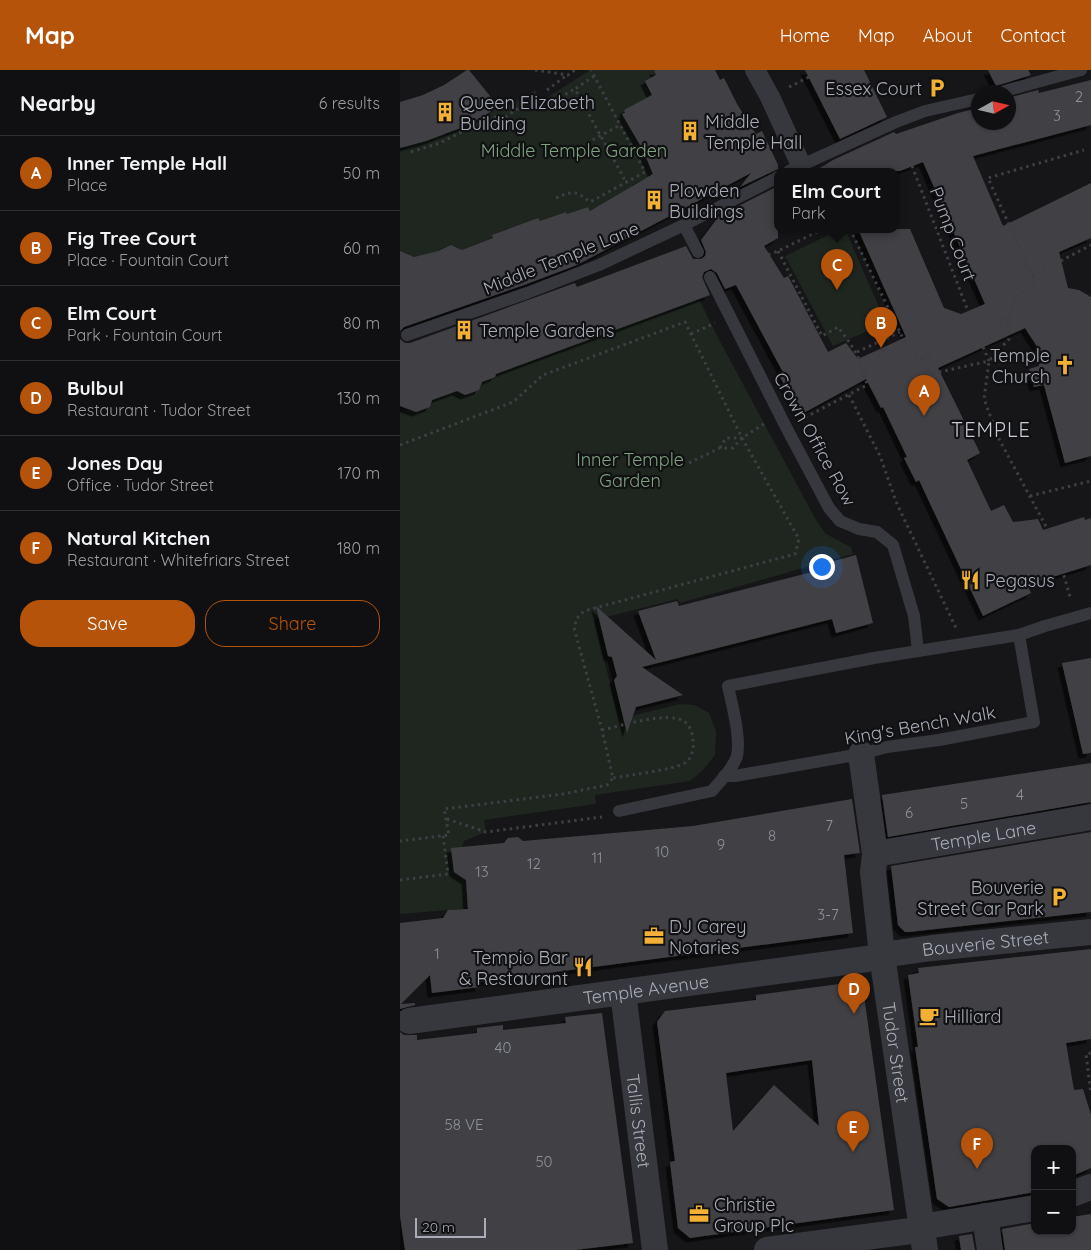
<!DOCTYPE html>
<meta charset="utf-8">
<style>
:root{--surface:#101012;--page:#19191b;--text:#f1f3f6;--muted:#9c9d9f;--line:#303032;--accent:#b45309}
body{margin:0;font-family:Quicksand,sans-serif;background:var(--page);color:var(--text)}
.controls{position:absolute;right:15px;bottom:15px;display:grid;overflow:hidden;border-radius:10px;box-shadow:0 1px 4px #0004}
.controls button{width:45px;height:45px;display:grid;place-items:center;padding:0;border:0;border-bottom:1px solid var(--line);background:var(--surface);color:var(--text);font:25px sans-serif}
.compass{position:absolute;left:571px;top:15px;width:45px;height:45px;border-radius:50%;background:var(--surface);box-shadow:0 1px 4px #0004;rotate:82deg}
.scale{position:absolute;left:15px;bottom:12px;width:71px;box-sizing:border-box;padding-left:5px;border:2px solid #a8adb8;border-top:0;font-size:14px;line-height:18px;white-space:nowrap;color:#a8adb8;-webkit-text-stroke:4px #111113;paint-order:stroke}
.you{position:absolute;left:421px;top:496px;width:18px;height:18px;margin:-12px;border:4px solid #fff;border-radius:50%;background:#1a73e8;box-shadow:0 0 0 8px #1a73e833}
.badge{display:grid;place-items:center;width:32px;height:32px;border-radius:50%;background:var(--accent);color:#fff;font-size:16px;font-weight:700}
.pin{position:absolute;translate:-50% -41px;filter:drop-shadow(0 1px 2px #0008)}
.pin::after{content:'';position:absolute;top:26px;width:18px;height:15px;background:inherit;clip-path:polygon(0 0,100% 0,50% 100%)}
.popup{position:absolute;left:374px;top:98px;width:125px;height:65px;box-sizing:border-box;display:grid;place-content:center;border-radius:10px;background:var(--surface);filter:drop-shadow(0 1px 4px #0005);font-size:16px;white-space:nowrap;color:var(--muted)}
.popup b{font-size:19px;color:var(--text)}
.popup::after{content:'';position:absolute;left:50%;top:100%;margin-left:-10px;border:10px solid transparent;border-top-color:var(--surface)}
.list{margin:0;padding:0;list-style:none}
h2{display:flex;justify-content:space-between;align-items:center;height:65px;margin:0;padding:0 20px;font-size:21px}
h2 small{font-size:16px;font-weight:400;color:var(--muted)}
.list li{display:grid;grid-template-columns:32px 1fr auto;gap:15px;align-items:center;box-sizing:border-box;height:75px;padding:0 20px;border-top:1px solid var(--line)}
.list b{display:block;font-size:19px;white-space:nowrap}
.list p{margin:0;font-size:16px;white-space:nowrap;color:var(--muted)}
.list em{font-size:16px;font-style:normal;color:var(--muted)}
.actions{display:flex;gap:10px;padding:15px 20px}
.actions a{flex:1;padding:11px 0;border:1px solid var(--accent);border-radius:20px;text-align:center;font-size:18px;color:var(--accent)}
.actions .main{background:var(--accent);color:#fff}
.map{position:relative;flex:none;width:691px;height:1180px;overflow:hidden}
header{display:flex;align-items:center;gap:30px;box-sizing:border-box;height:70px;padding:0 25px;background:var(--accent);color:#fff}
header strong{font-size:24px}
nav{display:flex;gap:28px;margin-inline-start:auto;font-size:18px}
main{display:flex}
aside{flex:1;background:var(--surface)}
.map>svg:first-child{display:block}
.green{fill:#1e261f}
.building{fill:#404145;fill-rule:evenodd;filter:url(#shadow)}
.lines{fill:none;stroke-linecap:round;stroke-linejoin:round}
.path{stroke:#3d3f44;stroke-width:3;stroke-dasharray:2.5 4;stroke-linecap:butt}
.service{stroke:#37383d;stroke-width:12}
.pedestrian{stroke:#37383d;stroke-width:20}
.minor{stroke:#37383d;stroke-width:26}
.labels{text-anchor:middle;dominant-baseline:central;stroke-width:4.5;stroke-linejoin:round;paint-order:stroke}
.number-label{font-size:15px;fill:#8e929b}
.poi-label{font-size:18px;fill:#a8adb8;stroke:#111113;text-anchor:start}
.park-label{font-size:18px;fill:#7fa381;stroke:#111113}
.street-label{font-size:18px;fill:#a8adb8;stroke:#111113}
.quarter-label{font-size:20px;letter-spacing:1px;fill:#c9ccd4;stroke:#111113}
</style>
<header>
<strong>Map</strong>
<nav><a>Home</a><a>Map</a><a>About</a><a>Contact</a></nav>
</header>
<main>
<aside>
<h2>Nearby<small>6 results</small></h2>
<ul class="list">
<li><span class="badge">A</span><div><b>Inner Temple Hall</b><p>Place</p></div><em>50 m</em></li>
<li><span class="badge">B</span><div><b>Fig Tree Court</b><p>Place · Fountain Court</p></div><em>60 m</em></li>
<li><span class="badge">C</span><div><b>Elm Court</b><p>Park · Fountain Court</p></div><em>80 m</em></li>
<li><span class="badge">D</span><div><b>Bulbul</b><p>Restaurant · Tudor Street</p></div><em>130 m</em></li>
<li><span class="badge">E</span><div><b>Jones Day</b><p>Office · Tudor Street</p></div><em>170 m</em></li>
<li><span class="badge">F</span><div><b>Natural Kitchen</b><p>Restaurant · Whitefriars Street</p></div><em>180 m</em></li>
</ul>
<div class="actions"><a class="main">Save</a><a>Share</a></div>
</aside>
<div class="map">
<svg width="691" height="1180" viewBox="0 0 691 1180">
<defs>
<filter id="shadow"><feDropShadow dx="-4.5" dy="4.5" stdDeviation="0" flood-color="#0009"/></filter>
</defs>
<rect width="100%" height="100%" fill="#161618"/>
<g class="green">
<polygon points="190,0 257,0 254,1 256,5 254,29 224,40 237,70 238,72 240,72 246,82 244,83 245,86 257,103 232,115 232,118 190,141 188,137 167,144 166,142 140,151 138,148 92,165 93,168 62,180 51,175 38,180 35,188 0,186 0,80 6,79 6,76 49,63 66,54 67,56 83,47 98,36 101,40 135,20 142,31"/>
<polygon points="441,159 445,159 486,253 433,276 385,186"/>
<polygon points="299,229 315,262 416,450 426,464 451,477 453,484 280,533 278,529 194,550 219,649 280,634 294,635 309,643 316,661 315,685 303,700 290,711 195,725 196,734 84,750 86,762 64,771 62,777 64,790 60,806 66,810 67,823 73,838 0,844 0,341 6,339 16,342 30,337 32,330 95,307 96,304"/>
</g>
<g class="building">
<polygon points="67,0 69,0 98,36 83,47 63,57 26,71 0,78 0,32 23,25 44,15"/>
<polygon points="254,0 315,0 320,10 324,8 337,34 356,64 362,61 378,95 378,99 340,117 351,103 177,195 124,215 4,257 0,261 0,181 14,187 38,181 51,175 62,180 93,168 92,165 138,148 140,151 166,142 167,144 188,137 190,141 253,104 243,80 222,44 225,43 224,40 252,25 245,11 256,5"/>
<polygon points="405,0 464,0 487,47 440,69"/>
<polygon points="588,0 628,0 631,5 596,16"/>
<polygon points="691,10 691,55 573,86 603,156 691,113 691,168 659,182 668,218 679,220 691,227 691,386 665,393 644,315 634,317 629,299 639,296 639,294 647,292 625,258 538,298 580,383 567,390 591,441 604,435 613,452 638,449 643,460 684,447 685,450 691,448 691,495 627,515 631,523 583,546 519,410 516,412 504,388 507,387 483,337 481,338 466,309 400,345 380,307 384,304 336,215 325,219 317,203 311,199 304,202 302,207 310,225 96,304 95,307 82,312 79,320 65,325 57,321 32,330 30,337 16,342 0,336 0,269 5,273 10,273 175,213 177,217 286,176 293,189 301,189 305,186 306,182 301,170 319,146 378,116 378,168 364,176 384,208 388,206 428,282 446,273 458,289 506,267 458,159 510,159 544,238 561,244 585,234 523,92 500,101 415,101 433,90 494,62 496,64 558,43 578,38 578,52 608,52 608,28 638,20 639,23"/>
<polygon points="456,485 473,553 436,563 432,549 242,597 283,625 236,637 227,663 214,610 217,606 212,587 208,586 196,536 256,590 238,541 277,531 279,536 420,500 419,495"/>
<polygon points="691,588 691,683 683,684 662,593"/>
<polygon points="691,693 691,732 488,767 482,725"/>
<polygon points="452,729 460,783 444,785 453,863 79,912 80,917 32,923 30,905 1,934 15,933 15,935 0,939 0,853 43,848 48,840 68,839 66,810 54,802 51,778 104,773 108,768 118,767 123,771 293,756"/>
<polygon points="691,762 691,842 509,862 505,862 498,855 491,796"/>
<polygon points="691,879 691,969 666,973 674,1020 683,1019 691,1045 691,1098 672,1106 672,1079 635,1079 635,1122 549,1137 537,1129 515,977 518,977 508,905 519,903 518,898"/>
<path d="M462,911L494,1140L290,1168L278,1158L270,1092L275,1091L257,952L265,941L356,930V925ZM412,990L419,1056L374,1015L333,1061L326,1003Z"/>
<polygon points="202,943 233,1173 175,1180 5,1180 0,1146 0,962 4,965 17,965 17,970 77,963 77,958 103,955 103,960 166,953 165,947"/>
<polygon points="691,1144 691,1180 605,1180 602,1159 635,1153 635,1161 672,1161 672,1147"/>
<polygon points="572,1164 575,1180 561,1180 559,1166"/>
</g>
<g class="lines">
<g class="path">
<polyline points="135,0 168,5 175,0"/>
<polyline points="194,6 175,19 226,112"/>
<polyline points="389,17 409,7"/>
<polyline points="147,20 167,5"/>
<polyline points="187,73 220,55"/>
<polyline points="11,82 40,73 93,46 101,50 132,29 142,37 175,19"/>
<polyline points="512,96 568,241"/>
<path d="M156,128C171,121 176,120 190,132L245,102L191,0"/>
<polyline points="450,159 509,281 522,289 528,301 535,303 589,291"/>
<path d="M378,181L422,266L438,257C452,275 463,291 467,315L402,349"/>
<polyline points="362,187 378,181 423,159"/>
<polyline points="632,206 691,175"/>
<polyline points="599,253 608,248"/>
<polyline points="291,264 315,253"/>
<polyline points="583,277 589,291"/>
<polyline points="457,282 500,262"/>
<polyline points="522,289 530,285"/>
<polyline points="449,325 480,386 497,434 556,558"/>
<polyline points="0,375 113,332 143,305 285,252 342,368 399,469 395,484 184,541 177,548 174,558 202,660 213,708 207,715 163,724 44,739 49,765 0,771"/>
<polyline points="320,378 326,368 342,368"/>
<polyline points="289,393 320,378 333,378 342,368 364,354"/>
<polyline points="630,426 691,411"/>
<path d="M649,462L599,369L584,329L589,291L609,269C608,256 607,243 616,231C621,222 630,220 634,210L588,108L684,80"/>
<polyline points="662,499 671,530"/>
<path d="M202,660C221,656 269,640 285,652C291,656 293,666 293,673C294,680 291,689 285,693C272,700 230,705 213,708"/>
<polyline points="47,749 86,762 202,747"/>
<polyline points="0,810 48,804 43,766"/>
<polyline points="691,983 686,984 691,1024"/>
</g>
<g class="service">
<polyline points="601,22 681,0"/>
<polyline points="389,101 496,52 525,41 578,29"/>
<polyline points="284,155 298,182"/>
<polyline points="310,207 386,357 429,438 440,451 459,459 477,462 493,475 514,546 518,581"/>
<polyline points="7,265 127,223 199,195 284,155 378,107"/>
<polyline points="324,706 335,706 461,684 487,677 539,670 634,652 619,565"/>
<path d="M219,741L312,721C320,711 333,699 337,686C341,667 332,635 328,616L474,588L619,565L645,556L691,543"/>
</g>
<polyline class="pedestrian" points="355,0 370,27 401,95"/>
<g class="minor">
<path id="s1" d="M461,684L475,784L473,802L482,885L525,1180"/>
<path id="s2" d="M475,784L691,747"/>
<path id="s3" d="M223,922L255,1180"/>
<path id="s4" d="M9,951L467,889L482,885L532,878L691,862"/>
<polyline points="672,1124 691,1117"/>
<polyline points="585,1146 590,1180"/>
<polyline points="367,1180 511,1161 521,1157 635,1138"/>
</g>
</g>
<defs>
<symbol id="parking-bare" viewBox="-9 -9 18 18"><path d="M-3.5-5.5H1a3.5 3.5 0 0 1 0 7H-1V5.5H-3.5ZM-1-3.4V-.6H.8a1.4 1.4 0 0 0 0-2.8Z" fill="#f2b134" stroke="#111113" stroke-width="2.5" paint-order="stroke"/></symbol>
<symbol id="building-bare" viewBox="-9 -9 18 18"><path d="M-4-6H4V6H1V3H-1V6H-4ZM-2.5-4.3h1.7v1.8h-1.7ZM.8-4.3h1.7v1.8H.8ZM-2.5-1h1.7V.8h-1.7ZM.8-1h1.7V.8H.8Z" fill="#f2b134" stroke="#111113" stroke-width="2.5" paint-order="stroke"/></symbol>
<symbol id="church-bare" viewBox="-9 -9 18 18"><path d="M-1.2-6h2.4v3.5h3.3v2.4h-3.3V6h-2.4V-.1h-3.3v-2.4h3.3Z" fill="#f2b134" stroke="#111113" stroke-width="2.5" paint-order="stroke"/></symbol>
<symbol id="restaurant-bare" viewBox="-9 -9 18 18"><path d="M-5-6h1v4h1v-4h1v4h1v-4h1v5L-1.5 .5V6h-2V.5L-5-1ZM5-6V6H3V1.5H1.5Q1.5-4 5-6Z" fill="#f2b134" stroke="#111113" stroke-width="2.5" paint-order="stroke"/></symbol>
<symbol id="office-bare" viewBox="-9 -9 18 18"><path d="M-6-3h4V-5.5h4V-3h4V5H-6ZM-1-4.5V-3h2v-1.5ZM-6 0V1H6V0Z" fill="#f2b134" stroke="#111113" stroke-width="2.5" paint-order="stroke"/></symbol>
<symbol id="cafe-bare" viewBox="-9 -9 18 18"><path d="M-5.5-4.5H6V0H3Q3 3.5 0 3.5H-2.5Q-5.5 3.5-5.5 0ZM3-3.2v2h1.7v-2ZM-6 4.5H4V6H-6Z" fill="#f2b134" stroke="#111113" stroke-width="2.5" paint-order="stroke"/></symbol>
</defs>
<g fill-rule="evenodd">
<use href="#parking-bare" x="523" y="4" width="28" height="28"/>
<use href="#building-bare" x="31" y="28" width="28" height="28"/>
<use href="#building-bare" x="276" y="47" width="28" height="28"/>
<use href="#building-bare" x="240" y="116" width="28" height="28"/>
<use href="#building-bare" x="50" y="246" width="28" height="28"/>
<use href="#church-bare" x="651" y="281" width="28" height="28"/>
<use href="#restaurant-bare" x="556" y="496" width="28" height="28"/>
<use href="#parking-bare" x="645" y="813" width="28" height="28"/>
<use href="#office-bare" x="240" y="852" width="28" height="28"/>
<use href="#restaurant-bare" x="169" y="883" width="28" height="28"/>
<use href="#cafe-bare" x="515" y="932" width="28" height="28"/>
<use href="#office-bare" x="285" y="1130" width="28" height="28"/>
</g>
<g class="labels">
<g class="number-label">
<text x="679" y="26">2</text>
<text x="657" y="45">3</text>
<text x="620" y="724">4</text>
<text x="564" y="733">5</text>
<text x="509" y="742">6</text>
<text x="429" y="755">7</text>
<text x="372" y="765">8</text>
<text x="321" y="774">9</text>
<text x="262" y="781">10</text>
<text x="197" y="787">11</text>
<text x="134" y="793">12</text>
<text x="82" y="801">13</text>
<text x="428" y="844">3-7</text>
<text x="37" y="883">1</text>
<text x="103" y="977">40</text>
<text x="64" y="1054">58 VE</text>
<text x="144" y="1091">50</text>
</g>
<g class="poi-label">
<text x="522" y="18" text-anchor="end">Essex Court</text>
<text x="60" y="32">Queen Elizabeth<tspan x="60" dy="21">Building</tspan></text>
<text x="305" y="51">Middle<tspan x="305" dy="21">Temple Hall</tspan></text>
<text x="269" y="120">Plowden<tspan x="269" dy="21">Buildings</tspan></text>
<text x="79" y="260">Temple Gardens</text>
<text x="650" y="285" text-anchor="end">Temple<tspan x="650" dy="21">Church</tspan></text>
<text x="585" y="510">Pegasus</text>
<text x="644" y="817" text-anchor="end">Bouverie<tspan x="644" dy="21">Street Car Park</tspan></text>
<text x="269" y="856">DJ Carey<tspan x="269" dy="21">Notaries</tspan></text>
<text x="168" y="887" text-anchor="end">Tempio Bar<tspan x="168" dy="21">&amp; Restaurant</tspan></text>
<text x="544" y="946">Hilliard</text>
<text x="314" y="1134">Christie<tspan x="314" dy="21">Group Plc</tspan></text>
</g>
<g class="park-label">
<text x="174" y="80">Middle Temple Garden</text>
<text x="230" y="389">Inner Temple<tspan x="230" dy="21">Garden</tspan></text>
</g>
<g class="street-label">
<text transform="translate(553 164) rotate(69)">Pump Court</text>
<text transform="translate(161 188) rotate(-22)">Middle Temple Lane</text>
<text transform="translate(415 369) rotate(61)">Crown Office Row</text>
<text transform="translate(520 655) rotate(-10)">King's Bench Walk</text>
<text stroke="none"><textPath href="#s2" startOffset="110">Temple Lane</textPath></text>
<text stroke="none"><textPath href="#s4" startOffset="582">Bouverie Street</textPath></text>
<text stroke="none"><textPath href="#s4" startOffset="239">Temple Avenue</textPath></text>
<text stroke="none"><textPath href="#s1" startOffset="301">Tudor Street</textPath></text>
<text stroke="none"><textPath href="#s3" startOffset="130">Tallis Street</textPath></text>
</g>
<g class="quarter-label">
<text x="591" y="359">TEMPLE</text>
</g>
</g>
</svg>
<div class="controls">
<button>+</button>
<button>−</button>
</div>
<svg class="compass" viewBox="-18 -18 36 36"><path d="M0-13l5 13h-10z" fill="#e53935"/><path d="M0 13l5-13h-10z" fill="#9c9d9f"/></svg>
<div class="scale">20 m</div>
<div class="you"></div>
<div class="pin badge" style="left:524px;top:346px">A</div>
<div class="pin badge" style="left:481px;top:278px">B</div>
<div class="pin badge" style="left:437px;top:220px">C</div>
<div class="popup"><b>Elm Court</b>Park</div>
<div class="pin badge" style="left:454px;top:944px">D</div>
<div class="pin badge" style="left:453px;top:1082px">E</div>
<div class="pin badge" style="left:577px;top:1099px">F</div>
</div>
</main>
